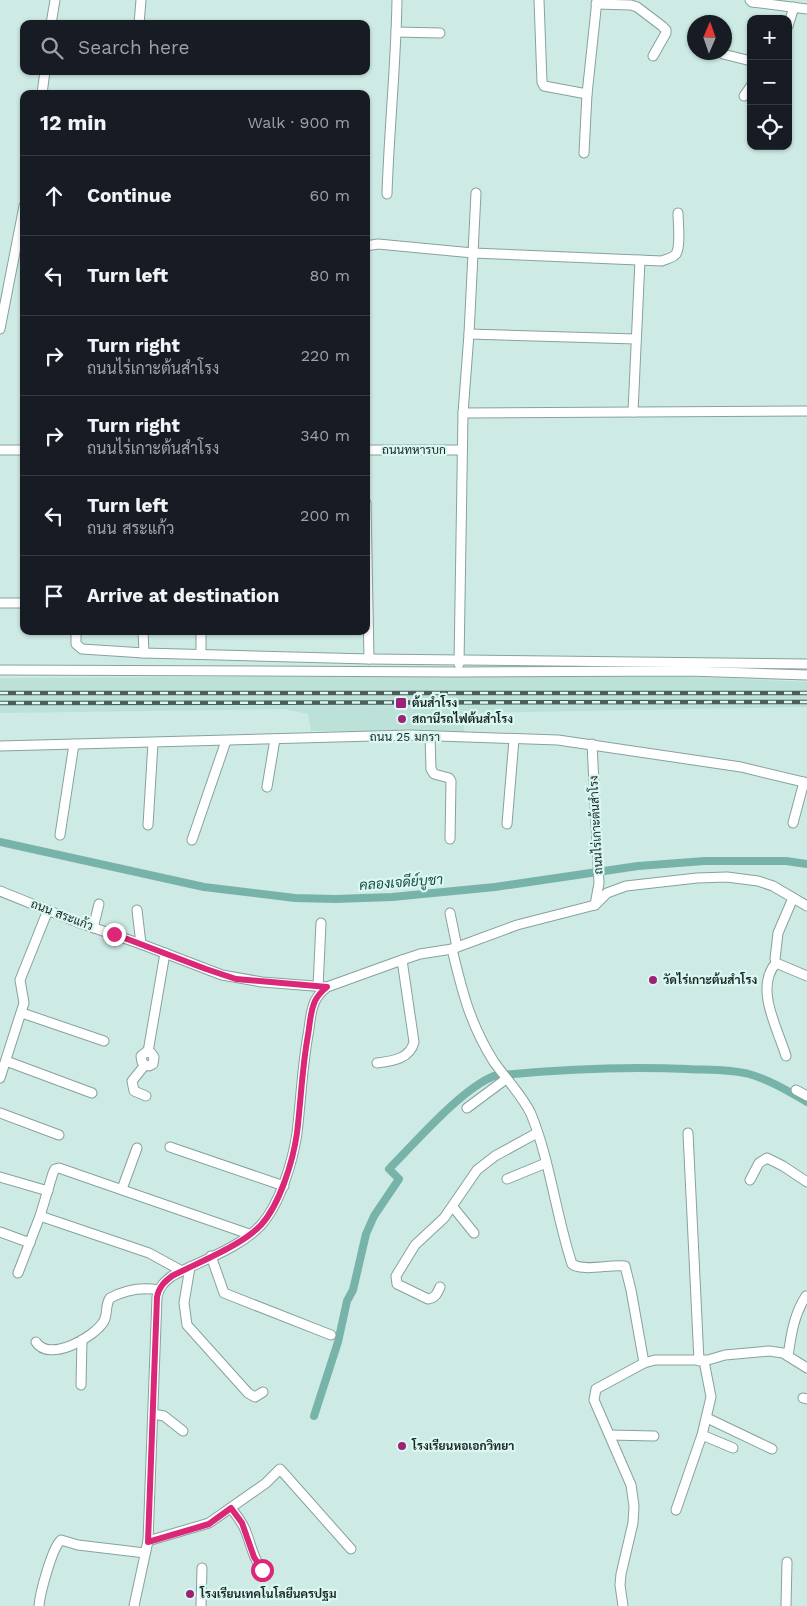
<!DOCTYPE html>
<meta charset="utf-8">
<style>
:root{--surface:#171b24;--page:#242831;--text:#f1f3f6;--muted:#9ea1a6;--line:#363941}
body{margin:0;font-family:"Work Sans",Sarabun,sans-serif;background:var(--page);color:var(--text)}
.controls{position:absolute;right:15px;top:15px;display:grid;overflow:hidden;border-radius:10px;box-shadow:0 1px 4px #0004}
.controls button{width:45px;height:45px;display:grid;place-items:center;padding:0;border:0;border-bottom:1px solid var(--line);background:var(--surface);color:var(--text);font:25px sans-serif}
.compass{position:absolute;left:687px;top:15px;width:45px;height:45px;border-radius:50%;background:var(--surface);box-shadow:0 1px 4px #0004;rotate:2deg}
.stop{position:absolute;width:15px;height:15px;margin:-11px;border:4px solid #db2777;border-radius:50%;background:#fff}
.stop.end{background:#db2777;border-color:#fff;box-shadow:0 1px 5px #0008}
.list{margin:0;padding:0;list-style:none}
h2{display:flex;justify-content:space-between;align-items:center;height:65px;margin:0;padding:0 20px;font-size:21px}
h2 small{font-size:16px;font-weight:400;color:var(--muted)}
.list li{display:grid;grid-template-columns:32px 1fr auto;gap:15px;align-items:center;box-sizing:border-box;height:80px;padding:0 20px;border-top:1px solid var(--line)}
.list b{display:block;font-size:19px;white-space:nowrap}
.list p{margin:0;font-size:16px;white-space:nowrap;color:var(--muted)}
.list em{font-size:16px;font-style:normal;color:var(--muted)}
.icon{flex:none;width:28px;height:28px;fill:none;stroke:currentColor;stroke-width:2;stroke-linecap:round;stroke-linejoin:round}
.map{position:relative;flex:none;width:807px;height:1606px;overflow:hidden}
.search{position:absolute;background:var(--surface);box-shadow:0 1px 4px #0004;left:20px;top:20px;width:350px;height:55px;display:flex;align-items:center;gap:12px;box-sizing:border-box;padding:0 18px;border-radius:10px;color:var(--muted);font-size:19px}
.panel{position:absolute;background:var(--surface);box-shadow:0 1px 4px #0004;left:20px;top:90px;width:350px;height:545px;border-radius:10px}
.map>svg:first-child{display:block}
.built{fill:#bbe1d9}
.lines{fill:none;stroke-linecap:round;stroke-linejoin:round}
.canal{stroke:#77b3a9;stroke-width:8}
.minor-casing{stroke:#87a29d;stroke-width:11}
.minor{stroke:#fff;stroke-width:9}
.rail-casing{stroke:#4d5d5a;stroke-width:4.5}
.rail{stroke:#daf8f2;stroke-width:2.5;stroke-dasharray:8;stroke-linecap:butt}
.route{stroke:#db2777;stroke-width:6}
.poi-dot{fill:#9c2177;stroke:#daf8f2;stroke-width:2}
.labels{text-anchor:middle;dominant-baseline:central;stroke-width:4.5;stroke-linejoin:round;paint-order:stroke}
.street-label{font-size:12px;fill:#1b2624;stroke:#daf8f2}
.poi-label{font-size:12px;font-weight:bold;fill:#1b2624;stroke:#daf8f2;text-anchor:start}
.water-label{font-size:14px;font-style:italic;fill:#184d45;stroke:#daf8f2}
</style>
<div class="map">
<svg width="807" height="1606" viewBox="0 0 807 1606">
<rect width="100%" height="100%" fill="#cdeae5"/>
<polygon class="built" points="413,676 676,676 807,682 807,707 464,713 464,732 311,731 308,714 285,709 0,713 0,678"/>
<g class="lines">
<g class="canal">
<polyline points="0,842 204,887 295,898 335,899 392,897 495,887 638,866 705,861 786,861 807,864"/>
<path d="M314,1416L338,1342L347,1301L353,1290L366,1234L374,1216L399,1179L389,1169C415,1143 461,1089 494,1076C559,1069 622,1066 688,1069C707,1070 730,1069 749,1074C770,1080 788,1091 807,1102"/>
</g>
<defs>
<g id="minor">
<polyline points="539,0 542,82 544,86 587,94"/>
<polyline points="750,0 752,2 807,9"/>
<polyline points="596,4 631,5 637,7 662,26 666,30 666,33 653,56"/>
<polyline points="51,24 55,0"/>
<polyline points="139,24 141,0"/>
<polyline points="788,26 794,7"/>
<polyline points="396,32 440,33"/>
<polyline points="723,54 751,61"/>
<polyline points="42,94 45,71"/>
<polyline points="744,96 751,86"/>
<polyline points="584,153 587,94 597,0"/>
<path d="M387,194C389,130 396,65 397,0"/>
<path d="M366,246L378,244L473,253L662,261C666,259 673,258 676,254C681,246 678,222 678,213"/>
<polyline points="0,329 24,206"/>
<polyline points="469,334 636,339"/>
<polyline points="633,412 640,260"/>
<polyline points="463,413 807,411"/>
<polyline points="0,450 24,450"/>
<polyline points="366,450 462,450"/>
<polyline points="366,503 369,659"/>
<polyline points="0,603 24,603"/>
<polyline points="76,631 76,644 82,649 144,653 369,659 807,664"/>
<polyline points="143,631 144,653"/>
<polyline points="201,654 201,631"/>
<polyline points="459,664 463,413 469,334 476,193"/>
<polyline points="0,670 458,672 689,671 807,675"/>
<polyline points="430,736 431,769 434,774 449,778 451,781 450,839"/>
<polyline points="592,744 599,883 595,905"/>
<polyline points="0,746 410,735 558,740 741,767 807,783"/>
<polyline points="267,787 275,739"/>
<polyline points="793,823 804,782"/>
<polyline points="507,824 514,739"/>
<polyline points="148,825 153,743"/>
<polyline points="60,835 74,744"/>
<polyline points="192,840 226,741"/>
<polyline points="0,891 77,922 141,944 222,975 262,982 327,987"/>
<polyline points="793,898 778,933 775,959 776,963 807,976"/>
<polyline points="137,910 141,944"/>
<polyline points="450,913 457,947"/>
<polyline points="93,928 99,904"/>
<path d="M452,949C462,991 470,1024 494,1062C506,1079 522,1095 531,1114C550,1160 556,1216 572,1264C583,1272 610,1264 625,1266L631,1290L644,1363"/>
<path d="M776,963C754,988 778,1029 786,1056"/>
<polyline points="318,987 321,923"/>
<polyline points="22,1013 104,1041"/>
<polyline points="148,1052 165,953"/>
<polyline points="6,1061 92,1093"/>
<path d="M377,1063C392,1061 410,1059 414,1042L402,960"/>
<polyline points="145,1065 142,1062 141,1056 146,1052 151,1053 154,1057 153,1064 149,1066 145,1065 132,1081 134,1091 146,1096"/>
<polyline points="0,1078 24,1003 20,980 48,910"/>
<polyline points="796,1090 807,1096"/>
<polyline points="467,1108 506,1079"/>
<polyline points="0,1113 59,1135"/>
<polyline points="688,1133 699,1361"/>
<polyline points="170,1147 284,1186"/>
<polyline points="0,1177 48,1191"/>
<polyline points="507,1179 546,1163"/>
<polyline points="750,1180 759,1163 767,1158 783,1166 807,1182"/>
<polyline points="122,1189 137,1148"/>
<polyline points="453,1207 474,1233"/>
<polyline points="40,1216 149,1253 182,1271"/>
<polyline points="0,1232 30,1243"/>
<polyline points="211,1256 224,1293 331,1335"/>
<polyline points="190,1267 184,1303 187,1325 248,1393 255,1397 263,1392"/>
<polyline points="18,1273 40,1216 53,1173 55,1169 59,1168 249,1234"/>
<path d="M440,1287C437,1294 435,1298 428,1299L397,1284L396,1276L415,1245L444,1218L477,1170L495,1156L537,1133"/>
<path d="M36,1342C49,1363 95,1337 104,1321C108,1313 105,1305 110,1298C125,1290 143,1287 159,1290"/>
<path d="M788,1356C791,1335 794,1314 806,1296"/>
<polyline points="81,1385 82,1340"/>
<polyline points="803,1398 807,1399"/>
<polyline points="153,1414 164,1416 183,1431"/>
<polyline points="707,1418 772,1449"/>
<polyline points="610,1435 654,1436"/>
<polyline points="702,1435 733,1448"/>
<path d="M231,1508C237,1516 243,1523 246,1532C252,1547 252,1556 262,1570"/>
<polyline points="676,1510 702,1435 711,1397 704,1361"/>
<polyline points="148,1541 209,1523 266,1483 280,1469 351,1549"/>
<path d="M39,1606C40,1593 52,1548 61,1540L78,1545L145,1553"/>
<path d="M134,1606L148,1541L157,1297C159,1287 164,1282 172,1276C200,1261 240,1248 261,1225C280,1204 293,1161 297,1133C301,1100 302,1068 308,1035C310,1024 310,1012 315,1001C318,995 322,991 327,987L402,960L420,954L452,949L517,925L595,905L607,893L626,886L697,878L727,877L758,881L773,886L807,906"/>
<polyline points="201,1606 202,1568"/>
<polyline points="623,1606 620,1585 621,1574 633,1523 634,1506 631,1485 594,1400 596,1389 644,1363 655,1360 708,1360 725,1355 769,1351 783,1353 807,1368"/>
<polyline points="786,1606 787,1562"/>
</g>
</defs>
<use href="#minor" class="minor-casing"/>
<use href="#minor" class="minor"/>
<defs>
<g id="rail">
<polyline points="0,693 807,693"/>
<polyline points="0,703 807,702"/>
</g>
</defs>
<use href="#rail" class="rail-casing"/>
<use href="#rail" class="rail"/>
</g>
<g class="lines">
<path class="route" d="M114,934L206,969L236,979L327,987C322,991 318,995 315,1001C310,1012 310,1024 308,1035C302,1068 301,1100 297,1133C293,1161 280,1204 261,1225C241,1246 199,1262 172,1276C164,1282 159,1287 157,1297L148,1542L209,1524L231,1508L242,1523L254,1557L262,1570"/>
</g>
<g class="poi-dot">
<rect x="395" y="697" width="12" height="12" rx="2.5"/>
<circle cx="402" cy="719" r="5"/>
<circle cx="653" cy="980" r="5"/>
<circle cx="402" cy="1446" r="5"/>
<circle cx="190" cy="1594" r="5"/>
</g>
<g class="labels">
<g class="street-label">
<text x="414" y="450">ถนนทหารบก</text>
<text x="405" y="737">ถนน 25 มกรา</text>
<text transform="translate(596 825) rotate(-93)">ถนนไร่เกาะต้นสำโรง</text>
<text transform="translate(62 915) rotate(21)">ถนน สระแก้ว</text>
</g>
<g class="poi-label">
<text x="412" y="703">ต้นสำโรง</text>
<text x="412" y="719">สถานีรถไฟต้นสำโรง</text>
<text x="663" y="980">วัดไร่เกาะต้นสำโรง</text>
<text x="412" y="1446">โรงเรียนหอเอกวิทยา</text>
<text x="200" y="1594">โรงเรียนเทคโนโลยีนครปฐม</text>
</g>
<g class="water-label">
<text transform="translate(401 882) rotate(-4)">คลองเจดีย์บูชา</text>
</g>
</g>
</svg>
<div class="controls">
<button>+</button>
<button>−</button>
<button><svg class="icon" aria-label="locate" viewBox="0 0 24 24"><circle cx="12" cy="12" r="6"/><path d="M12 2v4M12 18v4M2 12h4M18 12h4"/></svg></button>
</div>
<svg class="compass" viewBox="-18 -18 36 36"><path d="M0-13l5 13h-10z" fill="#e53935"/><path d="M0 13l5-13h-10z" fill="#9ea1a6"/></svg>
<div class="stop" style="left:262px;top:1570px"></div>
<div class="stop end" style="left:114px;top:934px"></div>
<div class="search"><svg class="icon" aria-label="search" viewBox="0 0 24 24"><circle cx="10" cy="10" r="6"/><path d="M15 15l6 6"/></svg>Search here</div>
<section class="panel">
<h2>12 min<small>Walk · 900 m</small></h2>
<ul class="list">
<li><svg class="icon" aria-label="ahead" viewBox="0 0 24 24"><path d="M12 20V5M6 11l6-6 6 6"/></svg><div><b>Continue</b></div><em>60 m</em></li>
<li><svg class="icon" aria-label="left" viewBox="0 0 24 24"><path d="M17 20v-9H6M10 6l-5 5 5 5"/></svg><div><b>Turn left</b></div><em>80 m</em></li>
<li><svg class="icon" aria-label="right" viewBox="0 0 24 24"><path d="M7 20v-9h11M14 6l5 5-5 5"/></svg><div><b>Turn right</b><p>ถนนไร่เกาะต้นสำโรง</p></div><em>220 m</em></li>
<li><svg class="icon" aria-label="right" viewBox="0 0 24 24"><path d="M7 20v-9h11M14 6l5 5-5 5"/></svg><div><b>Turn right</b><p>ถนนไร่เกาะต้นสำโรง</p></div><em>340 m</em></li>
<li><svg class="icon" aria-label="left" viewBox="0 0 24 24"><path d="M17 20v-9H6M10 6l-5 5 5 5"/></svg><div><b>Turn left</b><p>ถนน สระแก้ว</p></div><em>200 m</em></li>
<li><svg class="icon" aria-label="arrive" viewBox="0 0 24 24"><path d="M6 21V4h12l-3 4 3 4H6"/></svg><div><b>Arrive at destination</b></div></li>
</ul>
</section>
</div>
